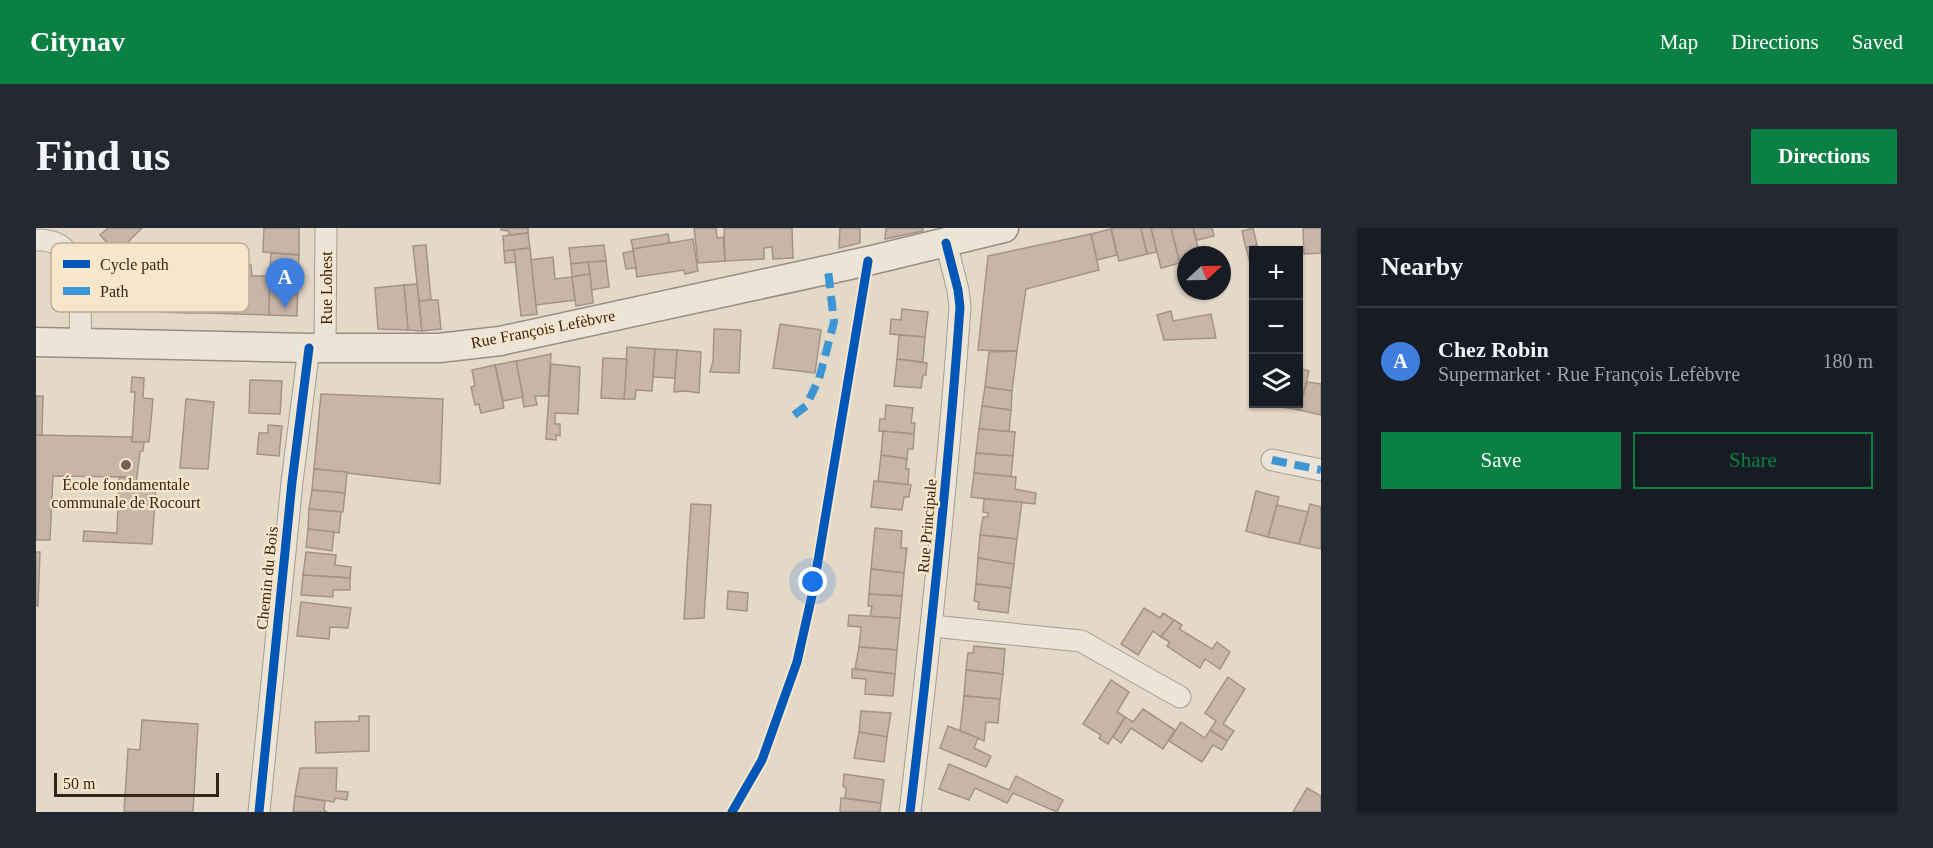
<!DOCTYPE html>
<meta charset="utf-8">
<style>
:root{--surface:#171b24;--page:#242831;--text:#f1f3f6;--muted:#9ea1a6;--line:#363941;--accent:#0b8043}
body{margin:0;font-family:"Times New Roman",serif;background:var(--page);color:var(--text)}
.controls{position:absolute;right:18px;top:18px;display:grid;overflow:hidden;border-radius:0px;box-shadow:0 2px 4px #0004}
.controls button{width:54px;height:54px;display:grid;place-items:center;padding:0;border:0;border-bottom:2px solid var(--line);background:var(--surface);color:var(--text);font:30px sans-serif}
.compass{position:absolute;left:1141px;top:18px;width:54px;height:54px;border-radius:50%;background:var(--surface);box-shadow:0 2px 4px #0004;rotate:68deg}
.scale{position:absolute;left:18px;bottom:15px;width:165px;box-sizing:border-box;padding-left:6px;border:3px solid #362419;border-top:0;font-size:16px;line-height:21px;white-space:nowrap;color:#362419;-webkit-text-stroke:4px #f8e6ca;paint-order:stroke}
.you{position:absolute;left:777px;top:354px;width:21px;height:21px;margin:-15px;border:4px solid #fff;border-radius:50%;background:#1a73e8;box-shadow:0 0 0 9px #1a73e833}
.badge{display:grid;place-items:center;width:39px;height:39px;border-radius:50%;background:var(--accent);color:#fff;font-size:20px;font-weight:700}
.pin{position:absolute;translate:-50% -50px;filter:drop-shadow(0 2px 3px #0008)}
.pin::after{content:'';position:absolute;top:32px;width:21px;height:18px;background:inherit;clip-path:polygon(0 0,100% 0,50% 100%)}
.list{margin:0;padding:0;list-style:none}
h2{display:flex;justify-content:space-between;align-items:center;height:78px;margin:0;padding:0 24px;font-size:26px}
h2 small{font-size:20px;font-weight:400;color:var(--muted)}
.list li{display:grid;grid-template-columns:39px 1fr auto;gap:18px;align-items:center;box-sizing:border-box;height:108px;padding:0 24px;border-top:2px solid var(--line)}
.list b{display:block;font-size:22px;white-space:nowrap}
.list p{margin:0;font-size:20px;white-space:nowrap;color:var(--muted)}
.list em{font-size:20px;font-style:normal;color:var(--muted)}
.actions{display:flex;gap:12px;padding:18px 24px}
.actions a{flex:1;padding:14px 0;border:2px solid var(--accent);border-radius:0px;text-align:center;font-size:21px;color:var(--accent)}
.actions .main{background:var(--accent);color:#fff}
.icon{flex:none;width:33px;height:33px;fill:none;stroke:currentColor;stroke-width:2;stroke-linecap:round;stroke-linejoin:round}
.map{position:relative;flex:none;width:1285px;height:584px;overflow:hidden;border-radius:0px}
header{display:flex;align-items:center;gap:36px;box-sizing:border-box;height:84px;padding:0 30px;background:var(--accent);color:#fff}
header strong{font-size:28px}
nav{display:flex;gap:33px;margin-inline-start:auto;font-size:21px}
.intro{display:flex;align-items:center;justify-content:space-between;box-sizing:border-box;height:144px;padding:0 36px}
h1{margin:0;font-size:42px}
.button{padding:15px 27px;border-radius:0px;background:var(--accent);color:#fff;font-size:21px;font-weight:700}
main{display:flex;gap:36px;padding:0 36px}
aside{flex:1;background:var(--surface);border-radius:0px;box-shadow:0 2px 4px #0004}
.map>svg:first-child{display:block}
.building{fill:#c8b5a8;stroke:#a39387;stroke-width:1.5}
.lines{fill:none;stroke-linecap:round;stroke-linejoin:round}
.minor-casing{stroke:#a89d91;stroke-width:23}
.secondary-casing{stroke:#988d81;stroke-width:31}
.minor{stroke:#ebe4d9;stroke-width:21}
.secondary{stroke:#ebe4d9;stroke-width:28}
.quiet{stroke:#3e95d4;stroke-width:8;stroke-dasharray:15 8;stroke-linecap:butt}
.cycleway-casing{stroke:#f8e6ca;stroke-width:13}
.cycleway{stroke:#0057b8;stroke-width:9}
.poi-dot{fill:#736356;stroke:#f8e6ca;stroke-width:2}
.labels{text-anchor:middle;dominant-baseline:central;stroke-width:4.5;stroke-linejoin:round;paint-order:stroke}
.street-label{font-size:16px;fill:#362419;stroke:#f8e6ca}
.poi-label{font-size:16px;fill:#362419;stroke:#f8e6ca}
.key{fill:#f8e6ca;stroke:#beac95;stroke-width:1.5}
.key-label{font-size:16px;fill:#362419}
</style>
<header>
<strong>Citynav</strong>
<nav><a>Map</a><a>Directions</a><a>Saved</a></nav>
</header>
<div class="intro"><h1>Find us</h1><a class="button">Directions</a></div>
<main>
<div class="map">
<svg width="1285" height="584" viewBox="0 0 1285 584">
<rect width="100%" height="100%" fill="#e4d8c7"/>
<g class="building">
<polygon points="72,0 106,0 81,25 64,7"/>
<polygon points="228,0 263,0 263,27 227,24"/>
<polygon points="465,0 492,0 492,5 473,7 473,3 465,2"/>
<polygon points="658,0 680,0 681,10 687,9 689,33 662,35"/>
<polygon points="688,0 756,0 757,30 737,31 736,19 728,20 728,31 689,33"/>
<polygon points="804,0 824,0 824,15 803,20"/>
<polygon points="850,0 887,0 887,3 849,11"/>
<polygon points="1080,0 1105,0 1111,26 1083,33 1075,1"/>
<polygon points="1105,0 1115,0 1121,24 1111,26"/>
<polygon points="1115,0 1135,0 1144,35 1125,40"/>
<polygon points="1135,0 1157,0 1164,27 1150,27 1150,33 1144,35"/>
<polygon points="1157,0 1176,0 1178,8 1161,12"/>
<polygon points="1217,0 1221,17 1210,20 1206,3"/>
<polygon points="1267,0 1285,0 1285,25 1268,26"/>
<polygon points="1075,1 1081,27 1061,32 1055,6"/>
<polygon points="492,5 494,20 468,23 467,8"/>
<polygon points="632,6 634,15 597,21 595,12"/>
<polygon points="1055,6 1063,42 990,61 981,123 942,122 952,28"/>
<polygon points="657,11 662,43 649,46 648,42 601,49 597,21"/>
<polygon points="390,17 395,72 383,73 377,18"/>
<polygon points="568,17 570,33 535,36 533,20"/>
<polygon points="1221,17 1223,22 1218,22 1216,42 1210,20"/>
<polygon points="494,20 501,86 485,88 478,22"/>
<polygon points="478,22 480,34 469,35 468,23"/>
<polygon points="597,23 600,40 590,41 587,25"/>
<polygon points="235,25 263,27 262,46 234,43"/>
<polygon points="517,29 519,51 536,49 539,72 500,77 495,32"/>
<polygon points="570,33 573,59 555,62 552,34"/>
<polygon points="552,34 554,46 536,49 535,36"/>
<polygon points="202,36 215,37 216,48 234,48 233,87 201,86"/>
<polygon points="247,44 262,46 261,88 233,87 234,48 247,48"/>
<polygon points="554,46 557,75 540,78 536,49"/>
<polygon points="150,48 176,49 175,85 149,85"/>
<polygon points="150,48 149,85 125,84 127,49"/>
<polygon points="176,51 189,52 189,55 202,56 201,86 175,85"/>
<polygon points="381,56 386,103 372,102 368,57"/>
<polygon points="368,57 372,102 342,101 339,60"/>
<polygon points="395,72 402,72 405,101 386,103 383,73"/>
<polygon points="866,81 892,84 889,109 854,106 855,91 865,92"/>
<polygon points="1135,83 1137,93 1175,86 1180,110 1128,112 1121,87"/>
<polygon points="744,96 785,102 779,145 737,140"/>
<polygon points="678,101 705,102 703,145 674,144 677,133"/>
<polygon points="863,107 889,109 887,134 861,131"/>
<polygon points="591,119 619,121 616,163 600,162 599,171 588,171"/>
<polygon points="619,121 641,122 639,150 617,149"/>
<polygon points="641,122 665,124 663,165 650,163 638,164"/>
<polygon points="981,123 976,163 949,159 953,124"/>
<polygon points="515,126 512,168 499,168 501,177 488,179 480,133"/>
<polygon points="567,130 591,131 588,171 565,170"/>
<polygon points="861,131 891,135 890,147 887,147 885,160 858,158"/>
<polygon points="480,133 487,169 467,173 459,137"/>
<polygon points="515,136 544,139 542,186 519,185 519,196 524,196 524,208 520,207 520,212 510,211"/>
<polygon points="459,137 468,180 445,185 443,176 439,177 435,159 439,158 436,142"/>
<polygon points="1262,140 1273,143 1263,182 1241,178 1242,176 1262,176"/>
<polygon points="96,149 108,150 107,170 117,171 113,214 96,214 99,164 95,164"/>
<polygon points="214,152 246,153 244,186 213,185"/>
<polygon points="1271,154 1285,156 1285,187 1263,182"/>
<polygon points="949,159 976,163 975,182 946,178"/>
<polygon points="285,166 407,171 404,256 278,241"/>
<polygon points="0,168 7,168 6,207 0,207"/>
<polygon points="150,171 178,174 172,241 144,240"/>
<polygon points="850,177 877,180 875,195 879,195 878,206 843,203 844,191 849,191"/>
<polygon points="946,178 975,182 973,204 943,201"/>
<polygon points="232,197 246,198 243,228 221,226 223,205 232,205"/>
<polygon points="943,201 979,204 977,228 940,225"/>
<polygon points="847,203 878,206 877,221 872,221 871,231 845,227"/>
<polygon points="0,207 95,209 96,214 108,214 107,223 104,224 100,255 94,255 93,249 17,248 14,312 0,312"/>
<polygon points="940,225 977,228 975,249 938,245"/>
<polygon points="845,227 871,231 870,241 873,241 872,257 842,253"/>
<polygon points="278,241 311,244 309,265 276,262"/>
<polygon points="938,245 980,249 979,261 1000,265 999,276 935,269"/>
<polygon points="93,249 94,255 120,257 116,316 47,313 48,303 81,305 83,250"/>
<polygon points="838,253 875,257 873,269 868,269 866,282 835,279"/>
<polygon points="276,262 309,265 307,284 273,281"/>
<polygon points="1220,263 1243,269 1232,309 1210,303"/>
<polygon points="948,271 986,274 981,311 944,307 947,289 952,289 952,285 947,284"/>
<polygon points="655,276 675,277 668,390 648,391"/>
<polygon points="1274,276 1285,279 1285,321 1263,316"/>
<polygon points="1241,277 1272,284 1263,316 1232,309"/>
<polygon points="273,281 305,284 303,305 272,301"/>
<polygon points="839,300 866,303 865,320 871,320 868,345 835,341"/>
<polygon points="272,301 298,304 296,323 270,319"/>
<polygon points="944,307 981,311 978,336 942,330"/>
<polygon points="0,324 4,324 2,378 0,378"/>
<polygon points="270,324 300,327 299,337 315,339 314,350 267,347"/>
<polygon points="942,330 978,336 975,360 940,356"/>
<polygon points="835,341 868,345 866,368 833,366"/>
<polygon points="267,347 314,350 314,362 297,362 297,369 265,367"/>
<polygon points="940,356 975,360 972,385 942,381 943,374 938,373"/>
<polygon points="692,363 712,365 711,383 691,381"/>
<polygon points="833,366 866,368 864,390 834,389 836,378 832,378"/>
<polygon points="265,374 315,380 312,400 294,399 293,411 261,408"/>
<polygon points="1108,380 1124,390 1127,385 1138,392 1125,409 1117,403 1102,427 1085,416"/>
<polygon points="813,387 864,390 861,422 823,419 825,399 812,398"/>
<polygon points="1138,392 1146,397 1143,401 1176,421 1181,414 1194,424 1184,441 1169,431 1164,440 1131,418 1134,414 1125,409"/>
<polygon points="938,418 969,421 967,446 930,442 932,425 937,425"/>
<polygon points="823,419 861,422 859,446 819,441"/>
<polygon points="816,441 859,446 857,468 829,466 830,451 816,450"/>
<polygon points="930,442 967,446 964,471 928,468"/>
<polygon points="1192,449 1209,461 1187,496 1198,503 1191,513 1174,502 1180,493 1169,485"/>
<polygon points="1075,452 1093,464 1081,484 1089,489 1072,516 1063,510 1065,507 1047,496"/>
<polygon points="928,468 964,471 962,495 950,494 948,513 924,503"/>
<polygon points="1107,481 1139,502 1127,521 1095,500 1085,515 1077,509 1089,489 1097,494"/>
<polygon points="825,483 855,485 851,509 823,504"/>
<polygon points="323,488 333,488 333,523 280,525 279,494 323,493"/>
<polygon points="106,492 162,496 157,584 88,584 92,521 104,522"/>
<polygon points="1145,494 1169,510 1174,502 1191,513 1186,522 1177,517 1166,534 1133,513"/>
<polygon points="912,498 942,510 938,520 955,528 950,539 904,520"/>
<polygon points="823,504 851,509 848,534 818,530"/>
<polygon points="913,536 973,562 980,548 1027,572 1021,584 977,565 971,575 939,560 933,572 903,561"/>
<polygon points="264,540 301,540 300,563 312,564 311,572 299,570 298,574 259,568"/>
<polygon points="808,546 848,552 845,575 809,570 810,560 807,558"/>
<polygon points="1271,560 1285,568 1285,584 1257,584"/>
<polygon points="259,568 289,573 288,582 291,584 257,584"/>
<polygon points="805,570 845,575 844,584 804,584"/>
</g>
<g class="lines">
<defs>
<g id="minor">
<path d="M0,12C54,10 42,78 45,114"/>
<polyline points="289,119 290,0"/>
<polyline points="1236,232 1285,242"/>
<polyline points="896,398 1045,413 1144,469"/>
<polyline points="223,584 256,254 273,120"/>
<path d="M874,584C894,416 912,248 924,79L922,62L910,15"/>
</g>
<polyline id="secondary" points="0,114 273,120 403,120 464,113 832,33 968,0"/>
</defs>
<use href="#minor" class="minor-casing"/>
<use href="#secondary" class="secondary-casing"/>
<use href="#minor" class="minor"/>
<use href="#secondary" class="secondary"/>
<g class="quiet">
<polyline points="758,187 770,178 783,151 798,94 792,42"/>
<polyline points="1236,232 1285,242"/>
</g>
<defs>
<g id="cycleway">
<polyline points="223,584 256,254 273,120"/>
<polyline points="696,584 726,532 761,434 777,363 832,33"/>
<path d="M874,584C894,416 912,248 924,79L922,62L910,15"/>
</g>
</defs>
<use href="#cycleway" class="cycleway-casing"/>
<use href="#cycleway" class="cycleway"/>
</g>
<circle class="poi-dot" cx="90" cy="237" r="6"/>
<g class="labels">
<g class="street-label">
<text transform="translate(290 60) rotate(-90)">Rue Lohest</text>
<text transform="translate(507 101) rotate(-11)">Rue François Lefèbvre</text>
<text transform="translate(891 298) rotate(-85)">Rue Principale</text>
<text transform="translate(231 350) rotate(-84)">Chemin du Bois</text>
</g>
<g class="poi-label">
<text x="90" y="256">École fondamentale<tspan x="90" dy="18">communale de Rocourt</tspan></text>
</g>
</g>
<rect x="15" y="15" width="198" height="69" rx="9" class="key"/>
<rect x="27" y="32" width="27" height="8" fill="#0057b8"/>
<rect x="27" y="59" width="27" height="8" fill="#3e95d4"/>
<g class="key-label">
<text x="64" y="42">Cycle path</text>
<text x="64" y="69">Path</text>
</g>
</svg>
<div class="controls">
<button>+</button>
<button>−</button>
<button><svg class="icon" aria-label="layers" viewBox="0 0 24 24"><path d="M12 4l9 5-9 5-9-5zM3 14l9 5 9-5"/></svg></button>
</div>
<svg class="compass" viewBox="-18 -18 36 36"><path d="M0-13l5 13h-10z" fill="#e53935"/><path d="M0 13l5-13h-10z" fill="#9ea1a6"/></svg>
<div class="scale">50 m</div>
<div class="you"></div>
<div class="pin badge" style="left:249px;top:80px;background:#3f7fe0">A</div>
</div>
<aside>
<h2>Nearby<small></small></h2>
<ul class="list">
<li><span class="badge" style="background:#3f7fe0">A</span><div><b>Chez Robin</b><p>Supermarket · Rue François Lefèbvre</p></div><em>180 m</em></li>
</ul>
<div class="actions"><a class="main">Save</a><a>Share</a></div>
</aside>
</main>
